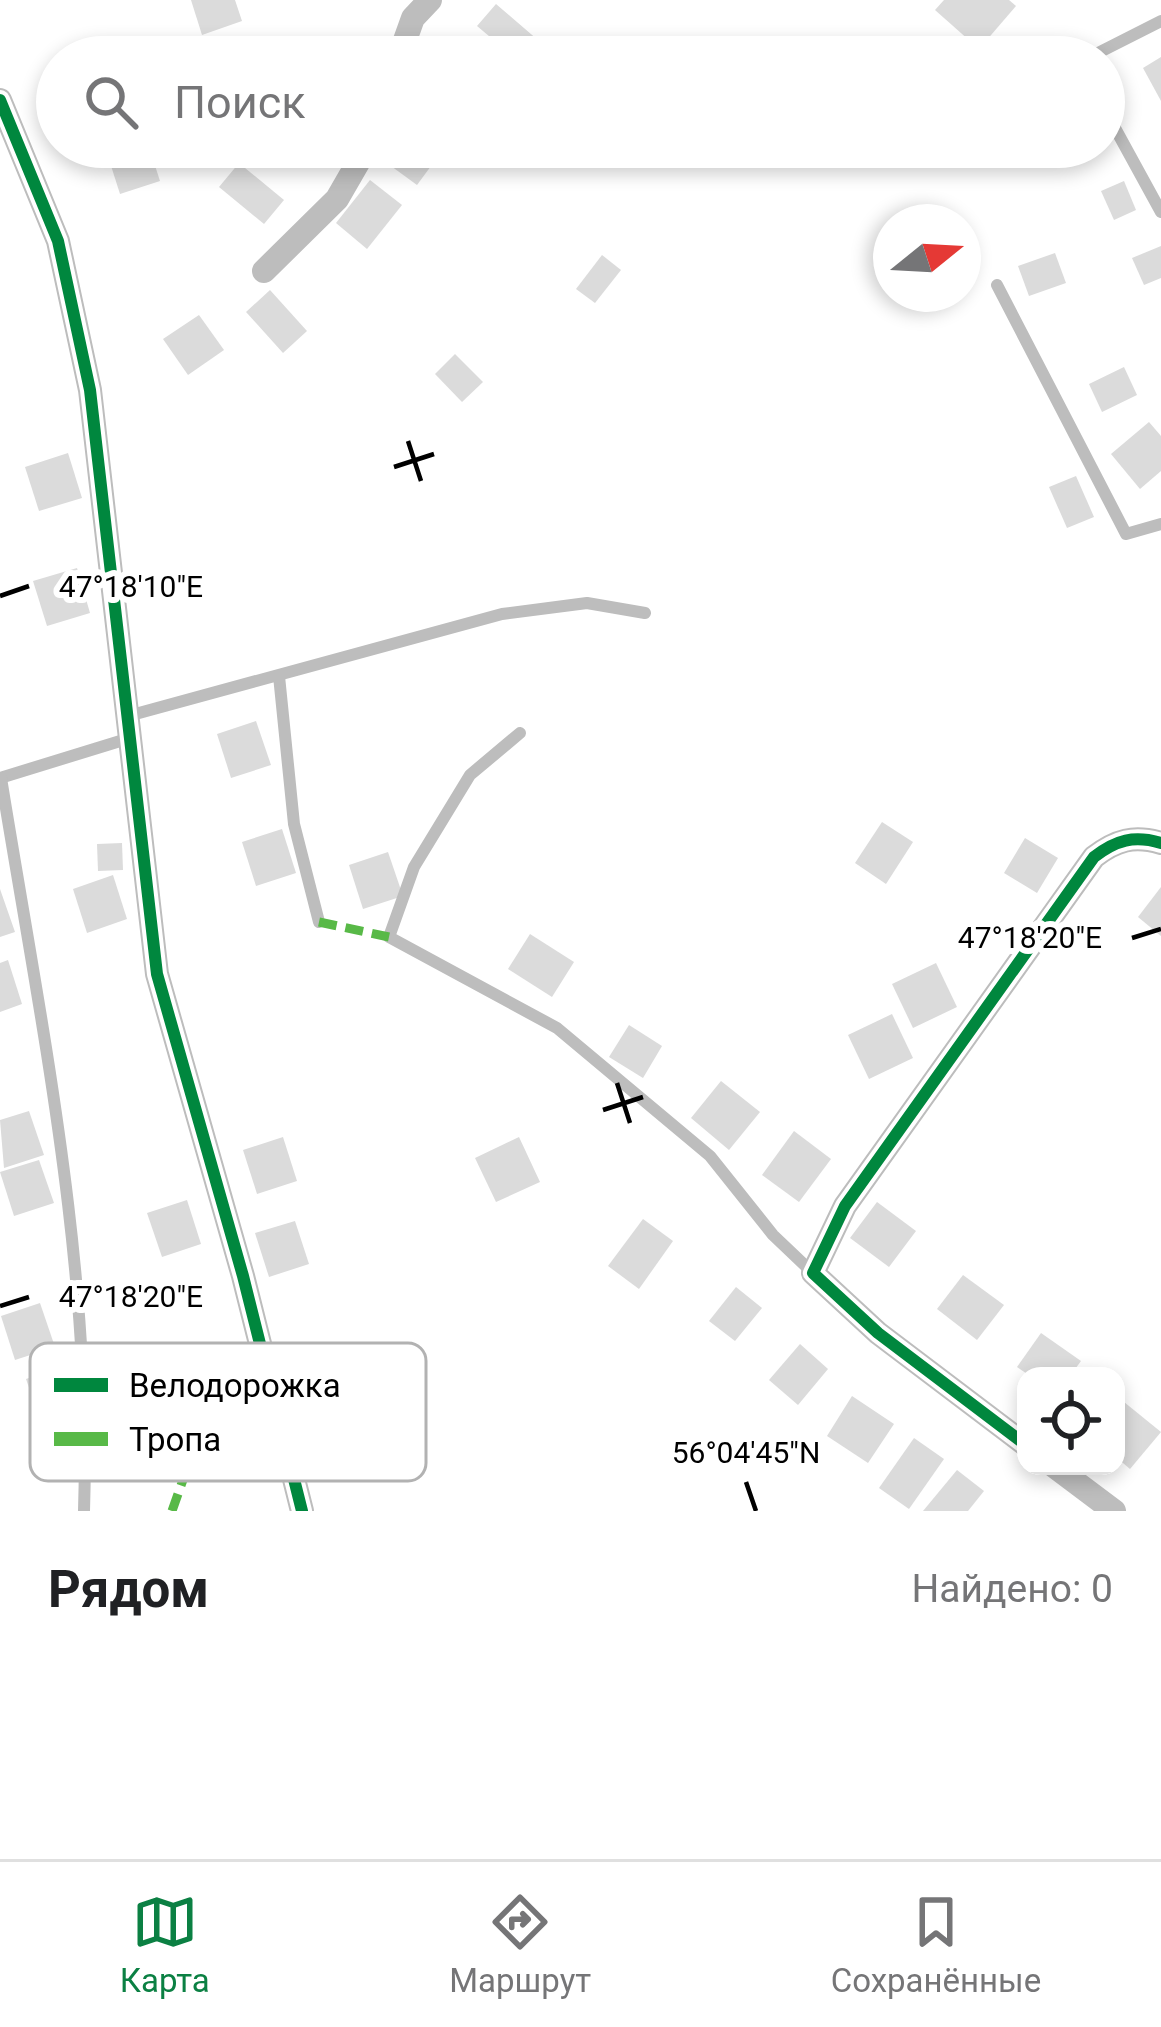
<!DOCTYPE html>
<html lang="ru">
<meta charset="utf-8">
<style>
:root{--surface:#fff;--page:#f2f2f2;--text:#202124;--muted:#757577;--line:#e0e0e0;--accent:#0b8043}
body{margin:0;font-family:Roboto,sans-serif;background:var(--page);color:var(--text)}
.controls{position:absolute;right:36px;bottom:36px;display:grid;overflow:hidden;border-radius:24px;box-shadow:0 6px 18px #0003}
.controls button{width:108px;height:108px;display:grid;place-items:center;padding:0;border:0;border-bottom:3px solid var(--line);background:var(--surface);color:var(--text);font:60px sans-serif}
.compass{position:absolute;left:873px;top:204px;width:108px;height:108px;border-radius:50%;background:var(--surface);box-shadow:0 6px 18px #0003;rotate:72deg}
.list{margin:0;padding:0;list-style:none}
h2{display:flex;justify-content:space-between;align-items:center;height:156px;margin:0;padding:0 48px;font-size:51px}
h2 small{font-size:39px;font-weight:400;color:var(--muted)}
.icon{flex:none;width:66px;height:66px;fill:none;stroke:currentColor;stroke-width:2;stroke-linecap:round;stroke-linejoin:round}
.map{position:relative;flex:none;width:1161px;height:1511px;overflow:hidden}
.search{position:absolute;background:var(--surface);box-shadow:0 6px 18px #0003;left:36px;right:36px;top:36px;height:132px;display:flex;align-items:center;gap:30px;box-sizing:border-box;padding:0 42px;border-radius:66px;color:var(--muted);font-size:45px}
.sheet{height:348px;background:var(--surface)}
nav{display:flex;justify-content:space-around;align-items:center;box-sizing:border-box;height:168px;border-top:3px solid var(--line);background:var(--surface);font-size:33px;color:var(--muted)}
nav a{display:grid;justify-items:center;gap:6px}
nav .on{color:var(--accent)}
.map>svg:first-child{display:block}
.building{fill:#dbdbdb}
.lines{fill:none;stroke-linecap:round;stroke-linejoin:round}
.lane{stroke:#bdbdbd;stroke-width:12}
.street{stroke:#bdbdbd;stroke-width:24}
.quiet{stroke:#58b947;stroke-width:9;stroke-dasharray:18 9;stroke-linecap:butt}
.cycleway-casing{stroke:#fff;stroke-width:20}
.cycleway{stroke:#00873e;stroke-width:12}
.ticks{fill:none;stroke:#000;stroke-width:4.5}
.key{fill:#fff;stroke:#b2b2b2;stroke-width:3}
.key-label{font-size:33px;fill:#000}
.ticks-label{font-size:30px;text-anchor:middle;fill:#000;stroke:#fff;stroke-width:12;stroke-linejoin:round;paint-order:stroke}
</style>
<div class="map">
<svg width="1161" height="1511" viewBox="0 0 1161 1511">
<rect width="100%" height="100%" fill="#fff"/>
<g class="building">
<polygon points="191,0 235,0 242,21 202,35"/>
<polygon points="944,0 1009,0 1016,6 979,49 935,10"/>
<polygon points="496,4 546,47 538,57 483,57 496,42 477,26"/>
<polygon points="1161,57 1161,101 1143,68"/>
<polygon points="116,147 149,147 160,181 120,194 106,150"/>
<polygon points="388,147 445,147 417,185 380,158"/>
<polygon points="239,163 284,200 264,224 219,187"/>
<polygon points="370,180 402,205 367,249 336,223"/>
<polygon points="1124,181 1136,210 1114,220 1101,191"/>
<polygon points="1161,246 1161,278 1144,285 1132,258"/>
<polygon points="1055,253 1066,283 1029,296 1018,266"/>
<polygon points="602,255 621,270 595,303 576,289"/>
<polygon points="270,290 307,331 283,353 246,312"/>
<polygon points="199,315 224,350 188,375 163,339"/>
<polygon points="455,354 483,382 462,402 435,374"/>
<polygon points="1124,367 1137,395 1102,412 1089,384"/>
<polygon points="1149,422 1161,436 1161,471 1140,489 1111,454"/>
<polygon points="68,453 82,498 39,511 25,467"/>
<polygon points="1076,476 1094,517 1067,528 1049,487"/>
<polygon points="77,568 90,613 47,626 33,581"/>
<polygon points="256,721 271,765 231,778 217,734"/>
<polygon points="882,822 913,842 886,884 855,863"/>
<polygon points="282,829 296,873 256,886 242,842"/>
<polygon points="1025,838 1058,858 1037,893 1004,873"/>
<polygon points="122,843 123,870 98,871 97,844"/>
<polygon points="388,852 403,896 363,909 349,865"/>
<polygon points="113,875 127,919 87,933 73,889"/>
<polygon points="1161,887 1161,936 1138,917"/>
<polygon points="0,889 15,932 0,937"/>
<polygon points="530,934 574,962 552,997 508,969"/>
<polygon points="8,960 22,1004 0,1012 0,963"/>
<polygon points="936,963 957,1007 913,1028 892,984"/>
<polygon points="892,1014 913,1058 869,1079 848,1035"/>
<polygon points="629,1025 662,1046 643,1078 609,1057"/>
<polygon points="721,1081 760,1112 729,1150 691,1118"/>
<polygon points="29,1111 44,1155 4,1168 0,1120"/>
<polygon points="794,1131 831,1159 799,1202 762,1175"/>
<polygon points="283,1137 297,1181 257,1194 243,1150"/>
<polygon points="519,1137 540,1182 496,1202 475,1158"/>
<polygon points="39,1160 54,1203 14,1216 0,1172"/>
<polygon points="187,1200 201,1244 162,1257 147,1213"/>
<polygon points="877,1202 916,1231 889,1267 850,1238"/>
<polygon points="643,1219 673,1241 639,1289 608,1266"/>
<polygon points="295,1221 309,1264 269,1277 255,1233"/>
<polygon points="963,1275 1004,1305 977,1340 937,1309"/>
<polygon points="736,1287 762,1308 735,1341 709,1321"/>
<polygon points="40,1303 55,1347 15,1360 1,1316"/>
<polygon points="1041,1333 1081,1361 1070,1376 1030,1376 1017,1367"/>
<polygon points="800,1344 828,1369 798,1405 769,1380"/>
<polygon points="66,1365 80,1409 41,1422 26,1379"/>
<polygon points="852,1396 894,1424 868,1463 827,1436"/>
<polygon points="1124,1402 1161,1432 1130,1469 1116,1457 1116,1412"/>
<polygon points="914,1438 944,1459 909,1509 879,1488"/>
<polygon points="957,1470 984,1491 968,1511 923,1511"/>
</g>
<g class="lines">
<g class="lane">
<polyline points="1090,57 1161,21"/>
<polyline points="1104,108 1161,212"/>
<polyline points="997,285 1126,534 1161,524"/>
<polyline points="279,676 294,824 319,922"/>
<polyline points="128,716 502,614 587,603 645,613"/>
<polyline points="520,733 470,775 414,867 389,937 557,1028 710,1156 773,1235 813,1273"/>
<polyline points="0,778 130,738"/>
<path d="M1,778C40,1019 92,1265 84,1511"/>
</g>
<g class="street">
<polyline points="399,57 413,18 430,0"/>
<polyline points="0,100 58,241 90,390 157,974 243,1276 302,1511"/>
<polyline points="264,271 337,199 367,147"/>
<path d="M1026,1445L878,1333L813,1273L845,1206L1094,857C1116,840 1134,835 1161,843"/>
<polyline points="1054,1466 1114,1511"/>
</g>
<g class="quiet">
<polyline points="319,922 389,937"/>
<polyline points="172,1511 184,1477 210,1469 273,1402"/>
</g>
<defs>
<g id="cycleway">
<polyline points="0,100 58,241 90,390 157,974 243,1276 302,1511"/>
<path d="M1026,1445L878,1333L813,1273L845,1206L1094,857C1116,840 1134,835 1161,843"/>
</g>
</defs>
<use href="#cycleway" class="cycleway-casing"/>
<use href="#cycleway" class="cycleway"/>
</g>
<path class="ticks" d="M408,441L421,481M394,467L434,454M0,596L29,586M1132,938L1161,929M617,1083L630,1123M603,1110L643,1097M0,1306L29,1297M746,1482L756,1511"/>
<rect x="30" y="1343" width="396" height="138" rx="18" class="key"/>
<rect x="54" y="1378" width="54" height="14" fill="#00873e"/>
<rect x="54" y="1432" width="54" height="14" fill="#58b947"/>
<g class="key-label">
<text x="129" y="1397">Велодорожка</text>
<text x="129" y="1451">Тропа</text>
</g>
<g class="ticks-label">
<text x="131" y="597">47°18'10"E</text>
<text x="1030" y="948">47°18'20"E</text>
<text x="131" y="1307">47°18'20"E</text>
<text x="746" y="1463">56°04'45"N</text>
</g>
</svg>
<div class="controls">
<button><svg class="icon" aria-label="locate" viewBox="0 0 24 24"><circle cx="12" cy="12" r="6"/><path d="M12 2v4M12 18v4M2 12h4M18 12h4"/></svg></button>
</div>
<svg class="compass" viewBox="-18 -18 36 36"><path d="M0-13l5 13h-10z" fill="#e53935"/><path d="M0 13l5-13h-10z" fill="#757577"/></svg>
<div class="search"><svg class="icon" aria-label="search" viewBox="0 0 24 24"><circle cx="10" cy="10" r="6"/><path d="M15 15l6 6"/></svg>Поиск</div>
</div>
<section class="sheet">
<h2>Рядом<small>Найдено: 0</small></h2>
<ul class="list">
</ul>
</section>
<nav>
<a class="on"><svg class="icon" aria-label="map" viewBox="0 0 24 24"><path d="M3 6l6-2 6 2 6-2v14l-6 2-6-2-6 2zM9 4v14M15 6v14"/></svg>Карта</a>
<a><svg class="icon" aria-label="directions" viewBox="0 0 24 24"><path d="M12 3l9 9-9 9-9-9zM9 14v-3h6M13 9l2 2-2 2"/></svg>Маршрут</a>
<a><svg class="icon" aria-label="saved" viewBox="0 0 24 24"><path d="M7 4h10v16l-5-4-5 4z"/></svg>Сохранённые</a>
</nav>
